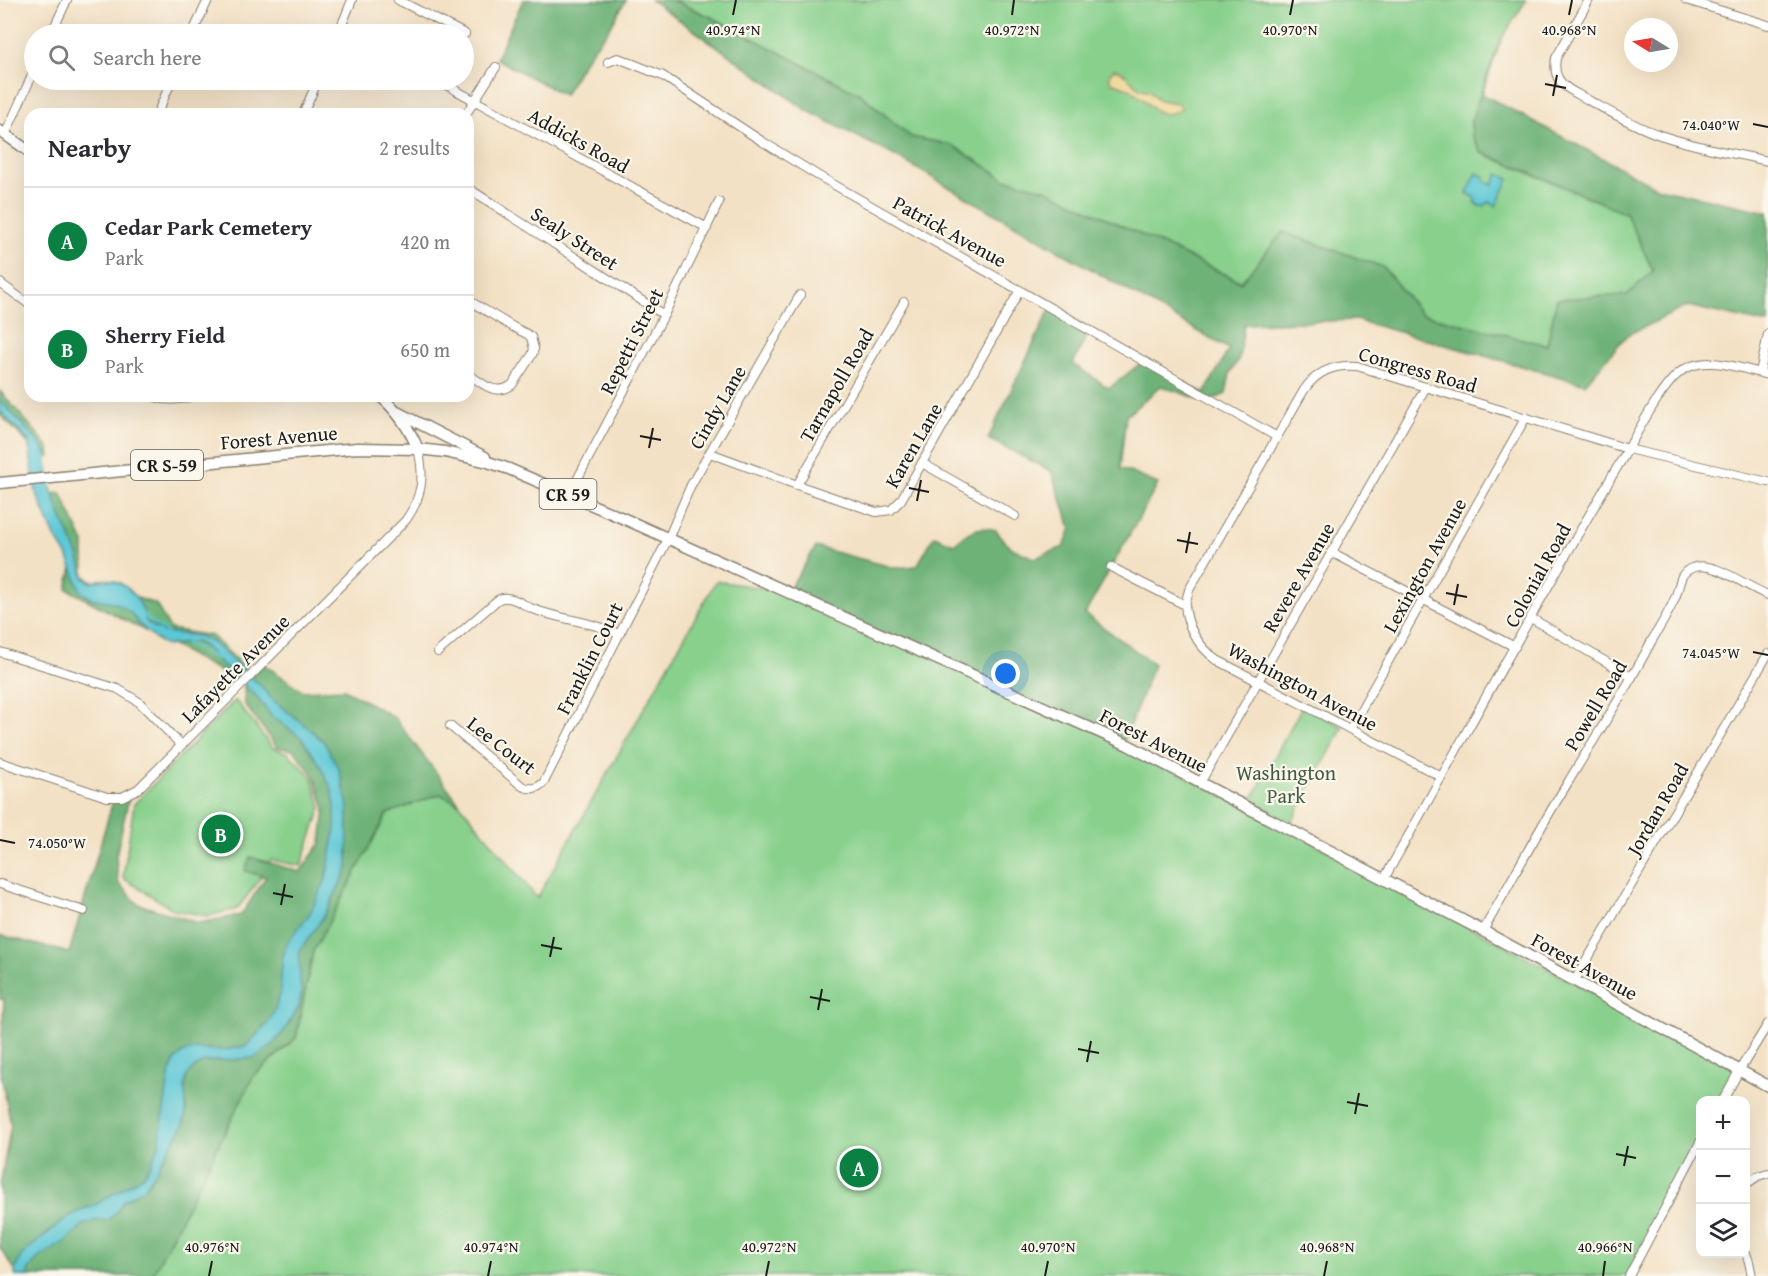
<!DOCTYPE html>
<meta charset="utf-8">
<style>
:root{--surface:#fff;--page:#f7f7f7;--text:#2b2b33;--muted:#7c7c81;--line:#e1e1e2;--accent:#0b8043}
body{margin:0;font-family:"Gentium Book Plus",serif;background:var(--page);color:var(--text)}
.controls{position:absolute;right:18px;bottom:18px;display:grid;overflow:hidden;border-radius:12px;box-shadow:0 6px 24px #0002}
.controls button{width:54px;height:54px;display:grid;place-items:center;padding:0;border:0;border-bottom:2px solid var(--line);background:var(--surface);color:var(--text);font:30px sans-serif}
.compass{position:absolute;left:1624px;top:18px;width:54px;height:54px;border-radius:50%;background:var(--surface);box-shadow:0 6px 24px #0002;rotate:281deg}
.you{position:absolute;left:1006px;top:674px;width:21px;height:21px;margin:-15px;border:4px solid #fff;border-radius:50%;background:#1a73e8;box-shadow:0 0 0 9px #1a73e833}
.badge{display:grid;place-items:center;width:39px;height:39px;border-radius:50%;background:var(--accent);color:#fff;font-size:20px;font-weight:700}
.pin{position:absolute;translate:-50% -50%;border:3px solid #fff;box-shadow:0 2px 6px #0006}
.list{margin:0;padding:0;list-style:none}
h2{display:flex;justify-content:space-between;align-items:center;height:78px;margin:0;padding:0 24px;font-size:26px}
h2 small{font-size:20px;font-weight:400;color:var(--muted)}
.list li{display:grid;grid-template-columns:39px 1fr auto;gap:18px;align-items:center;box-sizing:border-box;height:108px;padding:0 24px;border-top:2px solid var(--line)}
.list b{display:block;font-size:22px;white-space:nowrap}
.list p{margin:0;font-size:20px;white-space:nowrap;color:var(--muted)}
.list em{font-size:20px;font-style:normal;color:var(--muted)}
.icon{flex:none;width:33px;height:33px;fill:none;stroke:currentColor;stroke-width:2;stroke-linecap:round;stroke-linejoin:round}
.map{position:relative;flex:none;width:1768px;height:1276px;overflow:hidden}
.search{position:absolute;background:var(--surface);box-shadow:0 6px 24px #0002;left:24px;top:24px;width:450px;height:66px;display:flex;align-items:center;gap:15px;box-sizing:border-box;padding:0 21px;border-radius:33px;color:var(--muted);font-size:22px}
.panel{position:absolute;background:var(--surface);box-shadow:0 6px 24px #0002;left:24px;top:108px;width:450px;height:294px;border-radius:18px}
.map>svg:first-child{display:block}
.green{fill:#88d08c;stroke:#527654;stroke-width:1.5}
.forest{fill:#6eb278;stroke:#45674a;stroke-width:1.5}
.sand{fill:#eeda9e;stroke:#857b5d;stroke-width:1.5}
.water{fill:#5cc7d5;stroke:#3c7278;stroke-width:1.5}
.lines{fill:none;stroke-linecap:round;stroke-linejoin:round}
.stream{stroke:#5cc7d5;stroke-width:2}
.minor-casing{stroke:#887e70;stroke-width:10}
.major-casing{stroke:#887e70;stroke-width:13}
.minor{stroke:#fff;stroke-width:8}
.major{stroke:#fff;stroke-width:10}
.ticks{fill:none;stroke:#1c1c1c;stroke-width:2}
.labels{text-anchor:middle;dominant-baseline:central;stroke-width:4.5;stroke-linejoin:round;paint-order:stroke}
.shield{fill:#fbf7ec;stroke:#5f5e5a;stroke-width:1.5}
.shield-label{font-size:18px;font-weight:bold;fill:#1c1c1c}
.street-label{font-size:20px;fill:#1c1c1c;stroke:#fbf7ec}
.park-label{font-size:20px;fill:#425b43;stroke:#fbf7ec}
.ticks-label{font-size:15px;text-anchor:middle;fill:#1c1c1c;stroke:#fbf7ec;stroke-width:4.5;stroke-linejoin:round;paint-order:stroke}
</style>
<div class="map">
<svg width="1768" height="1276" viewBox="0 0 1768 1276">
<rect width="100%" height="100%" fill="#fbf7ec"/>
<filter id="ink" filterUnits="userSpaceOnUse"><feTurbulence type="fractalNoise" baseFrequency=".0167" numOctaves="2"/><feDisplacementMap in="SourceGraphic" scale="12" xChannelSelector="R" yChannelSelector="G"/><feConvolveMatrix kernelMatrix="1 2 1 2 8 2 1 2 1" color-interpolation-filters="sRGB"/></filter>
<filter id="wash" filterUnits="userSpaceOnUse"><feTurbulence type="fractalNoise" baseFrequency=".008" numOctaves="4" result="noise"/><feDisplacementMap in="SourceGraphic" scale="24" xChannelSelector="R" yChannelSelector="G"/><feGaussianBlur stdDeviation="1.35" result="paint"/><feColorMatrix in="noise" values="0 0 0 0 0 0 0 0 0 0 0 0 0 0 0 0 0 1.4 0 .05"/><feComposite in="paint" operator="in"/></filter>
<g filter="url(#wash)">
<rect width="100%" height="100%" fill="#f3e1c5"/>
<g class="green">
<polygon points="672,0 1526,0 1501,40 1471,120 1472,135 1481,153 1626,213 1653,271 1627,295 1557,299 1547,345 1421,314 1383,267 1242,282 1045,190 1005,179 952,145 911,137 860,94 713,18"/>
<polygon points="716,581 787,592 1097,730 1247,808 1303,705 1343,727 1288,829 1739,1071 1723,1100 1700,1100 1700,1142 1629,1276 152,1276 253,1077 296,1038 313,952 387,814 440,794 460,804 537,898"/>
<polygon points="235,700 273,748 288,753 312,777 321,808 301,866 271,860 257,883 237,909 208,916 174,910 123,878 134,804"/>
</g>
<g class="forest">
<polygon points="523,0 626,0 609,29 586,58 564,95 496,59"/>
<path d="M651,0H672L713,18L860,94L911,137L952,145L1005,179L1045,189L1241,282L1283,232L1383,267L1421,314L1547,345L1557,299L1627,295L1653,271L1626,213L1481,152L1472,135L1471,120L1501,39L1482,94L1658,188L1768,212V324L1688,306L1627,335L1585,384L1356,320L1244,324L1239,359L1230,373L1226,394L1207,402L1161,386L1126,416L1120,468L1158,484L1085,614L1154,664L1123,743L787,592L816,547L895,568L917,566L934,536L954,544C969,531 977,525 996,530C1008,549 1015,550 1035,558L1064,547L1071,528L1051,471L988,439L1051,307L1090,329L1073,364L1109,388L1145,360L1204,394L1229,349L895,156L808,111Z"/>
<polygon points="0,391 49,447 50,457 39,458 39,454 0,415"/>
<polygon points="61,493 84,543 84,576 101,586 156,604 170,629 212,636 251,674 263,664 303,691 344,689 394,717 460,804 440,794 387,814 313,952 296,1038 253,1077 152,1276 19,1276 0,1248 0,1186 11,1125 0,1069 4,1000 0,999 0,935 69,953 114,797 130,793 116,855 118,882 138,904 199,923 241,915 266,877 245,871 250,857 300,872 321,843 325,809 314,776 294,750 277,747 245,705 244,684 67,589 73,563 49,494"/>
</g>
<path class="sand" d="M1114,69L1121,71L1139,88L1150,91L1159,100L1177,103L1182,108C1159,124 1150,103 1133,91C1127,87 1119,85 1111,82L1109,75Z"/>
<g class="water">
<polygon points="1477,173 1485,177 1484,181 1493,185 1498,174 1509,179 1496,206 1489,202 1484,206 1479,206 1476,203 1475,197 1467,193"/>
<path d="M0,400L41,445L46,454L51,489L60,514L78,555L84,578L91,583C118,570 142,596 146,622L163,632L199,636L211,641L260,685L272,699L312,731L324,742L339,769L348,805V868L324,916L299,952L301,995L299,1007L284,1031L270,1047L254,1058L203,1062L195,1067L187,1076L185,1086L186,1113L183,1126L146,1187L123,1201L116,1213L108,1220L94,1221L83,1225L65,1242L37,1259L29,1270L27,1276H15V1270L21,1256L31,1247L68,1217L84,1209L95,1205L143,1176L150,1166L159,1145L169,1076L174,1061L184,1052L197,1049L224,1050L246,1046L267,1024L275,1010L280,995L282,961L287,943L310,913L326,879L335,831V805L331,788L320,765L302,738L271,716L256,696L225,668L205,647L195,641L167,646L155,639L138,623L131,613L116,603L91,598L81,592L67,555L55,537L36,492L28,440L0,411Z"/>
</g>
<g class="lines">
<g class="stream">
<polyline points="143,615 167,633"/>
<polyline points="186,643 218,659"/>
</g>
</g>
</g>
<g filter="url(#ink)">
<g class="lines">
<defs>
<g id="minor">
<polyline points="398,0 465,34"/>
<path d="M1589,0L1556,58C1551,85 1571,90 1590,101C1612,113 1636,127 1660,135C1695,147 1732,153 1768,161"/>
<polyline points="1686,0 1768,25"/>
<polyline points="342,25 359,34"/>
<polyline points="51,34 67,0"/>
<polyline points="192,34 208,0"/>
<polyline points="338,34 352,0"/>
<polyline points="608,62 618,58 663,76 763,142 817,175 1277,437"/>
<polyline points="437,80 707,228"/>
<polyline points="157,114 172,80"/>
<polyline points="303,114 318,80"/>
<polyline points="466,114 496,67"/>
<polyline points="5,135 34,71"/>
<polyline points="468,188 664,315"/>
<polyline points="0,283 30,305"/>
<path d="M468,300L513,327L527,334L531,337L534,349L532,355L512,385C495,397 482,383 468,374"/>
<polyline points="1760,373 1768,334"/>
<path d="M152,396C164,401 174,400 187,398"/>
<polyline points="710,453 797,485 876,512 891,510 901,500 1020,290"/>
<polyline points="922,463 1015,516"/>
<polyline points="797,485 904,302"/>
<polyline points="569,495 664,315 719,202"/>
<polyline points="1331,552 1515,647"/>
<path d="M1111,567L1185,605C1187,628 1198,646 1217,660L1442,777"/>
<path d="M1185,605L1189,590L1304,390C1317,371 1334,364 1357,366L1628,449L1768,482"/>
<polyline points="1531,618 1632,677"/>
<polyline points="0,652 118,689 139,702 181,745"/>
<path d="M438,652L494,603C498,599 502,597 507,598C516,598 525,606 533,609C561,620 592,621 619,634"/>
<path d="M450,726L522,786C531,790 537,789 544,782L668,539L691,485L800,295"/>
<polyline points="1350,729 1526,417"/>
<path d="M0,762L107,797H122L138,789L406,520C422,497 425,476 418,449"/>
<polyline points="1200,783 1426,387"/>
<path d="M1384,879C1463,740 1539,598 1621,461C1635,438 1663,380 1685,369C1709,355 1742,369 1768,375"/>
<polyline points="0,884 84,911"/>
<path d="M1483,931C1511,882 1537,832 1567,784C1595,737 1626,691 1651,642C1659,628 1669,613 1675,598C1678,591 1679,583 1682,576C1685,572 1688,569 1692,568C1714,559 1747,588 1768,595"/>
<polyline points="1575,980 1768,654"/>
<polyline points="1723,1100 1739,1071 1768,1024"/>
<polyline points="1746,1184 1758,1176 1768,1173"/>
<polyline points="1746,1253 1749,1262 1752,1276"/>
<polyline points="1629,1276 1700,1142"/>
</g>
<g id="major">
<polyline points="0,131 30,152"/>
<path d="M380,396C398,411 409,428 418,449"/>
<polyline points="397,412 485,457"/>
<polyline points="0,483 357,448 418,449 445,452 488,462 509,469 627,520 1128,745 1483,931 1768,1086"/>
</g>
</defs>
<use href="#minor" class="minor-casing"/>
<use href="#major" class="major-casing"/>
<use href="#minor" class="minor"/>
<use href="#major" class="major"/>
</g>
</g>
<path class="ticks" d="M733,15L736,0M1012,15L1014,0M1290,15L1293,0M1569,15L1572,0M1545,84L1566,88M1553,96L1557,75M1753,124L1768,127M640,436L661,440M649,448L653,428M909,488L929,492M917,501L921,480M1177,540L1198,544M1186,553L1190,532M1446,593L1467,597M1454,605L1458,584M1753,652L1768,655M0,840L15,843M273,893L293,897M281,905L285,884M541,945L562,949M550,957L554,937M810,997L830,1001M818,1010L822,989M1078,1049L1099,1053M1087,1062L1091,1041M1347,1102L1368,1106M1355,1114L1359,1093M1616,1154L1636,1158M1624,1166L1628,1146M209,1276L212,1261M488,1276L491,1261M766,1276L769,1261M1045,1276L1048,1261M1324,1276L1327,1261M1603,1276L1605,1261"/>
<g class="labels">
<g class="shield">
<rect x="131" y="450" width="72" height="30" rx="4.5"/>
<rect x="539.5" y="479" width="57" height="30" rx="4.5"/>
</g>
<g class="shield-label">
<text x="167" y="465">CR S-59</text>
<text x="568" y="494">CR 59</text>
</g>
<g class="street-label">
<text transform="translate(579 140) rotate(29)">Addicks Road</text>
<text transform="translate(950 231) rotate(29)">Patrick Avenue</text>
<text transform="translate(575 238) rotate(33)">Sealy Street</text>
<text transform="translate(631 341) rotate(-63)">Repetti Street</text>
<text transform="translate(1418 369) rotate(16)">Congress Road</text>
<text transform="translate(836 385) rotate(-60)">Tarnapoll Road</text>
<text transform="translate(717 407) rotate(-60)">Cindy Lane</text>
<text transform="translate(279 437) rotate(-5)">Forest Avenue</text>
<text transform="translate(913 445) rotate(-60)">Karen Lane</text>
<text transform="translate(1424 565) rotate(-61)">Lexington Avenue</text>
<text transform="translate(1537 575) rotate(-61)">Colonial Road</text>
<text transform="translate(1298 577) rotate(-60)">Revere Avenue</text>
<text transform="translate(589 658) rotate(-63)">Franklin Court</text>
<text transform="translate(235 668) rotate(-45)">Lafayette Avenue</text>
<text transform="translate(1303 686) rotate(28)">Washington Avenue</text>
<text transform="translate(1595 705) rotate(-59)">Powell Road</text>
<text transform="translate(1154 740) rotate(27)">Forest Avenue</text>
<text transform="translate(502 745) rotate(38)">Lee Court</text>
<text transform="translate(1657 809) rotate(-60)">Jordan Road</text>
<text transform="translate(1585 966) rotate(29)">Forest Avenue</text>
</g>
<g class="park-label">
<text x="1286" y="772">Washington<tspan x="1286" dy="23">Park</tspan></text>
</g>
</g>
<g class="ticks-label">
<text x="733" y="35">40.974°N</text>
<text x="1012" y="35">40.972°N</text>
<text x="1290" y="35">40.970°N</text>
<text x="1569" y="35">40.968°N</text>
<text x="1711" y="130">74.040°W</text>
<text x="1711" y="658">74.045°W</text>
<text x="57" y="848">74.050°W</text>
<text x="212" y="1252">40.976°N</text>
<text x="491" y="1252">40.974°N</text>
<text x="769" y="1252">40.972°N</text>
<text x="1048" y="1252">40.970°N</text>
<text x="1327" y="1252">40.968°N</text>
<text x="1605" y="1252">40.966°N</text>
</g>
</svg>
<div class="controls">
<button>+</button>
<button>−</button>
<button><svg class="icon" aria-label="layers" viewBox="0 0 24 24"><path d="M12 4l9 5-9 5-9-5zM3 14l9 5 9-5"/></svg></button>
</div>
<svg class="compass" viewBox="-18 -18 36 36"><path d="M0-13l5 13h-10z" fill="#e53935"/><path d="M0 13l5-13h-10z" fill="#7c7c81"/></svg>
<div class="you"></div>
<div class="pin badge" style="left:859px;top:1168px">A</div>
<div class="pin badge" style="left:221px;top:834px">B</div>
<div class="search"><svg class="icon" aria-label="search" viewBox="0 0 24 24"><circle cx="10" cy="10" r="6"/><path d="M15 15l6 6"/></svg>Search here</div>
<section class="panel">
<h2>Nearby<small>2 results</small></h2>
<ul class="list">
<li><span class="badge">A</span><div><b>Cedar Park Cemetery</b><p>Park</p></div><em>420 m</em></li>
<li><span class="badge">B</span><div><b>Sherry Field</b><p>Park</p></div><em>650 m</em></li>
</ul>
</section>
</div>
